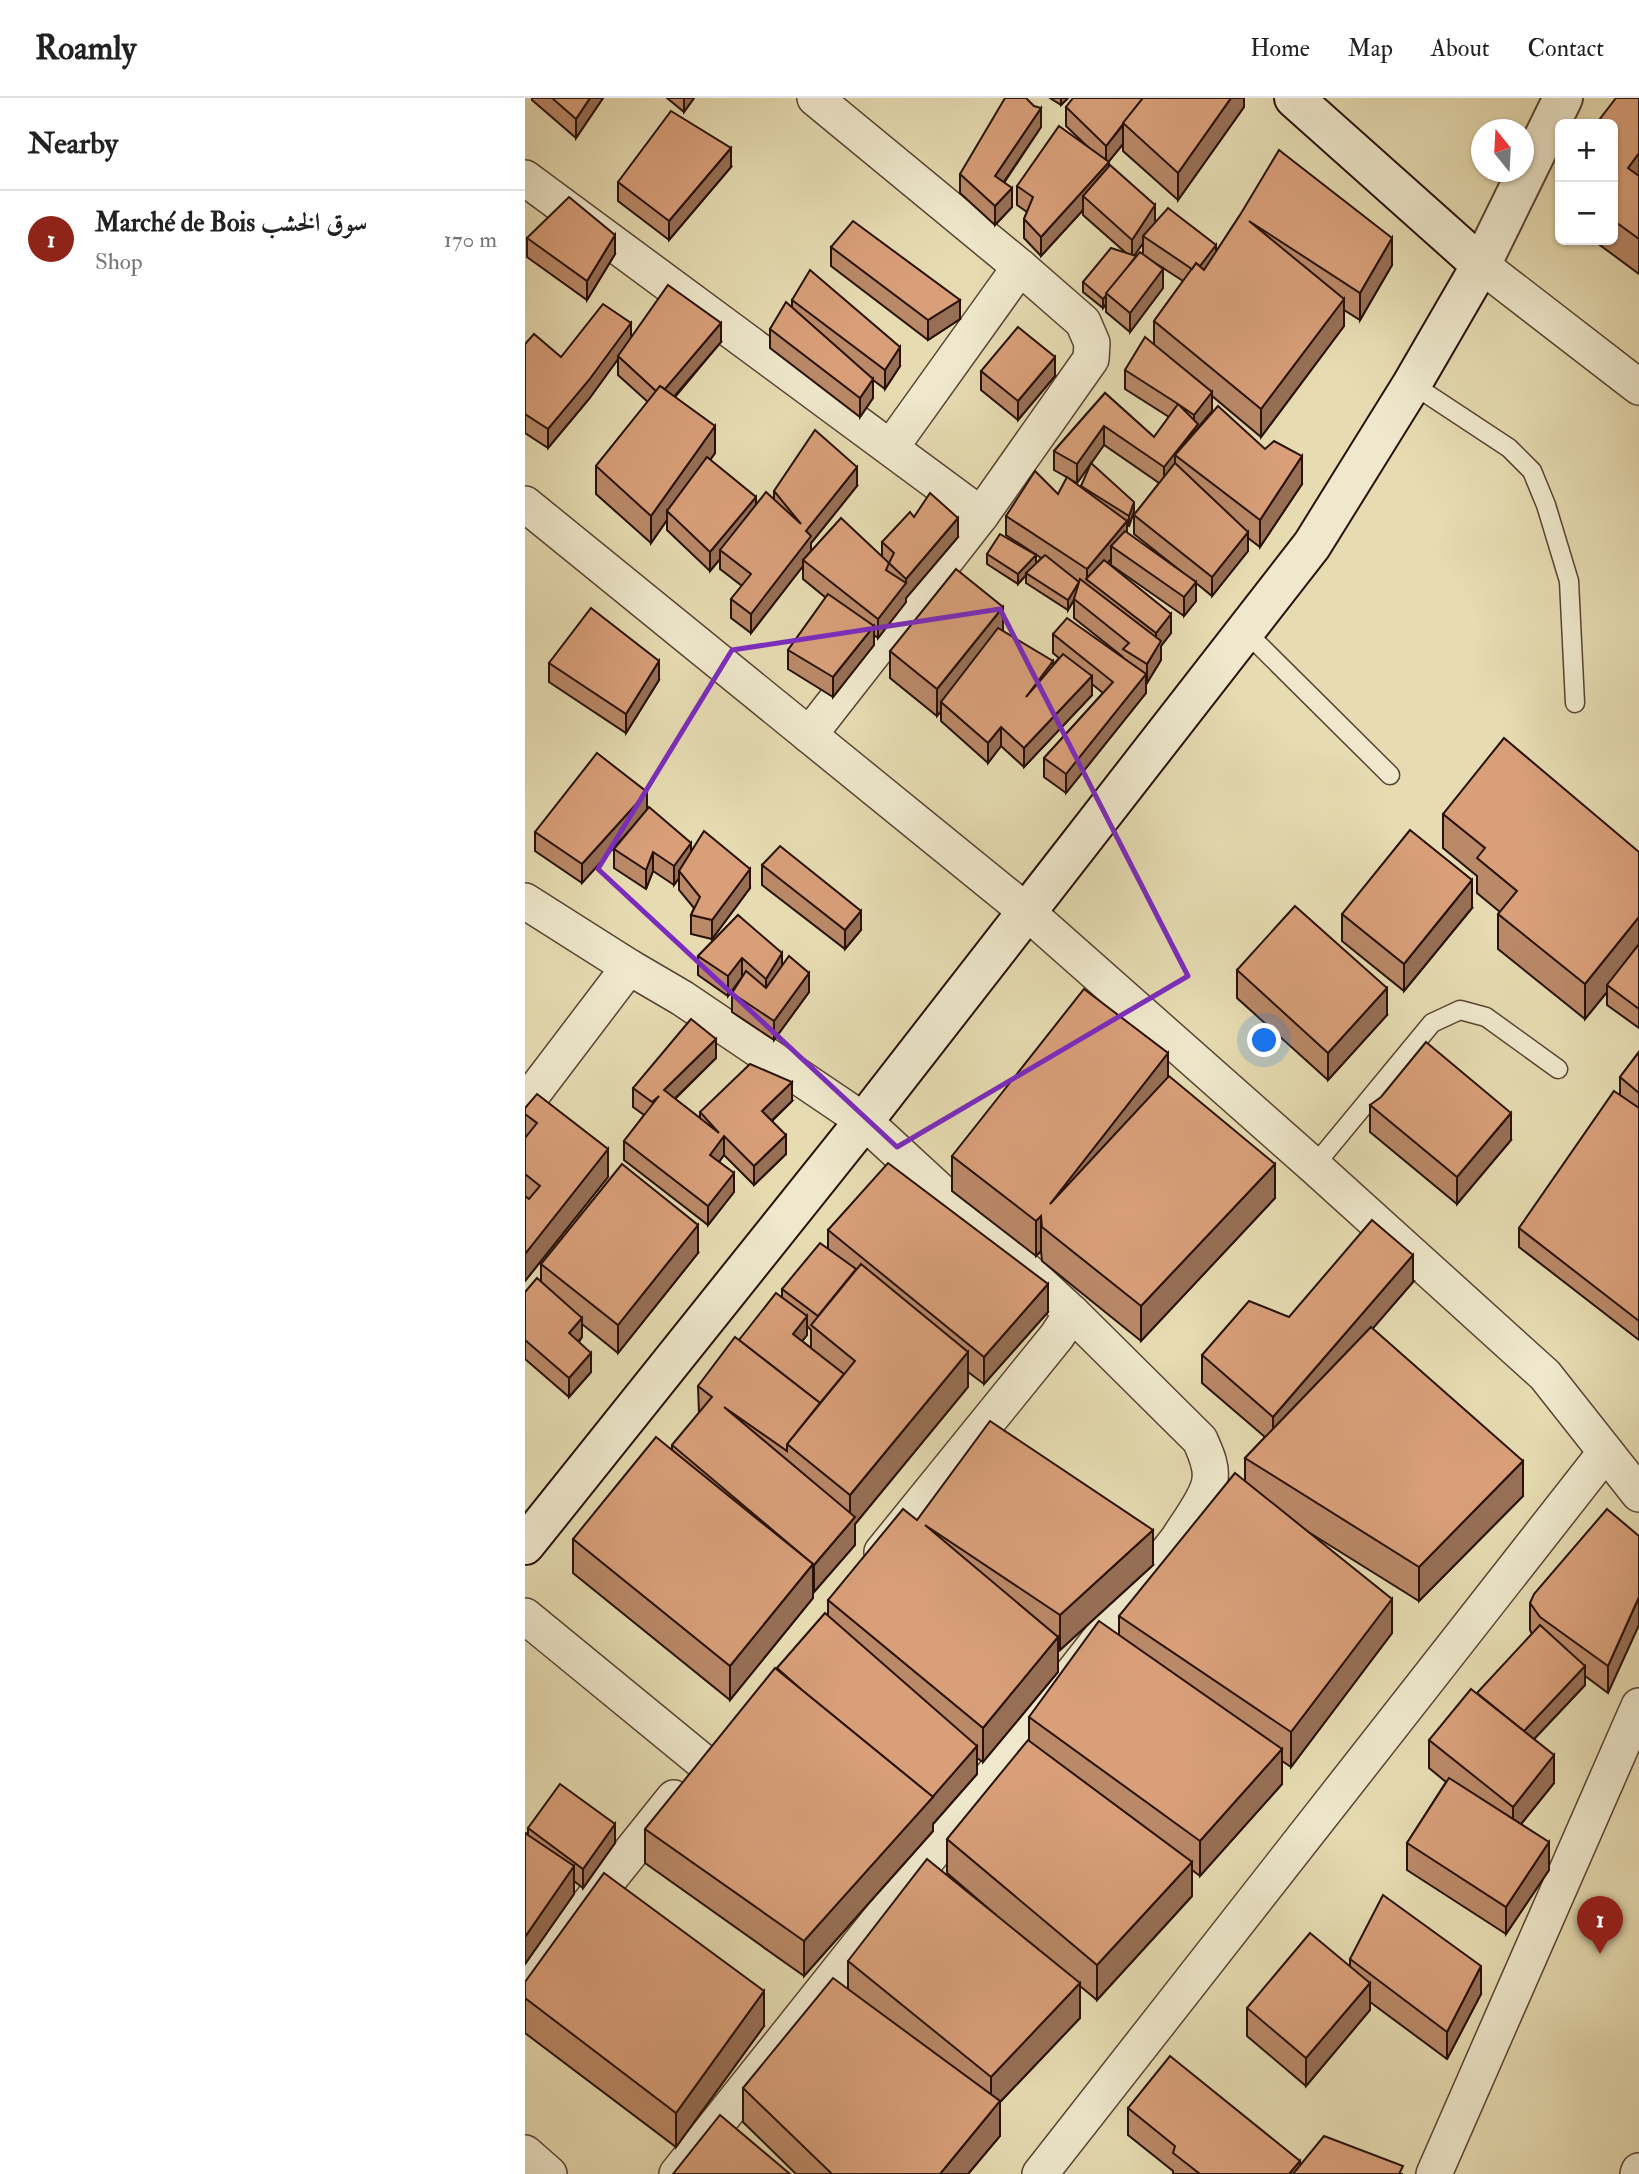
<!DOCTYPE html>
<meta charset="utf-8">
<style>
:root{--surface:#fff;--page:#f6f6f6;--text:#222;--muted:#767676;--line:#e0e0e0;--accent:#8f2418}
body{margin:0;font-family:"IM FELL Double Pica",Amiri,serif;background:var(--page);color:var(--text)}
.controls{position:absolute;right:21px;top:21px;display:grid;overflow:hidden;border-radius:10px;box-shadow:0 2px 5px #0004}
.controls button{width:63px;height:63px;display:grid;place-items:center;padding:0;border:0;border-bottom:2px solid var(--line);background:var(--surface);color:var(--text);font:35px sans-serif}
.compass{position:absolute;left:946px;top:21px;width:63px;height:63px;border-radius:50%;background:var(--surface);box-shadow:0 2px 5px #0004;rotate:342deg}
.you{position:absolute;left:740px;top:943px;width:24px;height:24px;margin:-18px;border:5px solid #fff;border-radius:50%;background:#1a73e8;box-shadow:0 0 0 10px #1a73e833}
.badge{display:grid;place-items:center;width:46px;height:46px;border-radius:50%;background:var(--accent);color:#fff;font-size:23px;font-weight:700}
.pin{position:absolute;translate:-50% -58px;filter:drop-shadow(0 2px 4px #0008)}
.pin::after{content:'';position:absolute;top:37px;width:24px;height:21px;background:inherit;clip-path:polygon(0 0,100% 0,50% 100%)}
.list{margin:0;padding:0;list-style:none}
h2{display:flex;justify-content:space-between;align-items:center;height:91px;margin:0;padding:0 28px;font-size:30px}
h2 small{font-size:23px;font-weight:400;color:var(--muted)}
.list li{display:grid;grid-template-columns:46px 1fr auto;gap:21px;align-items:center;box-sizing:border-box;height:98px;padding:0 28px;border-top:2px solid var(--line)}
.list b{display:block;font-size:26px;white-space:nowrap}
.list p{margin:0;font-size:23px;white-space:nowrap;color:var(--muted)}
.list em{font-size:23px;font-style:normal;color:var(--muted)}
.map{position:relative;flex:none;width:1114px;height:2076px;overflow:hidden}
header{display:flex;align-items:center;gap:42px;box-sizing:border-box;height:98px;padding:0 35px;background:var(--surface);border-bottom:2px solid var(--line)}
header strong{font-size:33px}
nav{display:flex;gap:38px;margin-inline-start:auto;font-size:24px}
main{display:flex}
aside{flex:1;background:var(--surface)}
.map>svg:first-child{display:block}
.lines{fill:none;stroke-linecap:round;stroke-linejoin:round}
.service-casing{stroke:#584433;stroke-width:21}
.minor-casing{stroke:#584433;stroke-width:38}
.tertiary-casing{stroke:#584433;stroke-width:42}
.secondary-casing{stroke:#281109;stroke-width:42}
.service{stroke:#efe8cc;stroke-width:18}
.minor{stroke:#efe8cc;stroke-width:35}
.tertiary{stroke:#efe8cc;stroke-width:38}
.secondary{stroke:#efe8cc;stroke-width:38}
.wall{fill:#ba8968;stroke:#281109;stroke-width:2;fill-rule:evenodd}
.shaded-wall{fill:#976f55;stroke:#281109;stroke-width:2}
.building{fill:#d89f79;stroke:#281109;stroke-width:2}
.marked{fill:none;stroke:#7b2cbf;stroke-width:5;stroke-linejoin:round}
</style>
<header>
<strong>Roamly</strong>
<nav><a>Home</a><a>Map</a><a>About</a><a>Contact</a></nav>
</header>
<main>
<aside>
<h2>Nearby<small></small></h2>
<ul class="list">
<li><span class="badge">1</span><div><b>Marché de Bois سوق الخشب</b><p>Shop</p></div><em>170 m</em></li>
</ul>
</aside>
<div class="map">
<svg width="1114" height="2076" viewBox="0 0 1114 2076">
<rect width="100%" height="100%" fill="#e6dbb1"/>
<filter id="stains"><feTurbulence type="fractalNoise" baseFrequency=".00286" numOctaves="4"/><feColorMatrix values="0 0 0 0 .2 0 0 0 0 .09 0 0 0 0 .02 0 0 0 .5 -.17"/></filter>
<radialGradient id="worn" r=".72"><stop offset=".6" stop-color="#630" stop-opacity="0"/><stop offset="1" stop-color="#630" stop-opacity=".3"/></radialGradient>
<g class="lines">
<defs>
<g id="service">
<polyline points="887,286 984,350 1007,373 1021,407 1044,483 1050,605"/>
<polyline points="720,533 865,677"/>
<polyline points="789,1068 907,925 935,912 961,919 1033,971"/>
</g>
<g id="minor">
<polyline points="0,80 456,417"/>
<polyline points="956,167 1114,289"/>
<polyline points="366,349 495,169"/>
<polyline points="0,406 502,814 789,1068 1020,1277 1114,1396"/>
<polyline points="284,637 456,417 566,261 567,245 558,224 495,169 290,0"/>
<polyline points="0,803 104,869"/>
<polyline points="0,1006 104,869 157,900 339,1023 547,1215 532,1238 357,1454"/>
<polyline points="0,1518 178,1664"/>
<polyline points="0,1886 149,1700"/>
<polyline points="0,2055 24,2076"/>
<path d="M152,2076L397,1768L653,1441C662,1426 684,1398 685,1381C687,1367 680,1354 675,1342L547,1215"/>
<polyline points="515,2076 1080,1355"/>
<polyline points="909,2076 1114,1608"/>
<polyline points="1113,2076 1114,2073"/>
</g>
<polyline id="tertiary" points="956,167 1038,0"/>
<polyline id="secondary" points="0,1447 339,1023 787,447 887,286 956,167 769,0"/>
</defs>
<use href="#service" class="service-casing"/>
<use href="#minor" class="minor-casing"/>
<use href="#tertiary" class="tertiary-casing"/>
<use href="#secondary" class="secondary-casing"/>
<use href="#service" class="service"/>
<use href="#minor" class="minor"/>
<use href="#tertiary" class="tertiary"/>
<use href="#secondary" class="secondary"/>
</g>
<g class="wall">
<polygon points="7,0 78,0 51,40 7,2"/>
<polygon points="142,0 169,0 159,14"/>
<polygon points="525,0 543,0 536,7"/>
<path d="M719,0V9L653,102L598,53V46L583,64L584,69L630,124L691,154L715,117L867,167L835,222L819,212V228L736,339L687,298V313L675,328L777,386L735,449L723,440V453L687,498L671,485V503L659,518L586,467V461L583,465L646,535L636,548V562L622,585L621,584V595L541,695L519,679V660L578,595L567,586V597L499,669L476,648L463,665L416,623V613L412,618L365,580V553L478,533L528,567L534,560L528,555V536L598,559L549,520V502L543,512L501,485V477L493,486L462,466V456L511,466L516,460L481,437V418L533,396L556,389V388L609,413L604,428L602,427V435L657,474L609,436V417L634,385L579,347L552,385L529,372V353L580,295L629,339L644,319L600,291V272L629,247V223L658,183L624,161L638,190L605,234L581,214V206L578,210L558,194V184L601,155L558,117V112L516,158L499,140V121L502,114L492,107V88L563,49L541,28V9ZM618,145V156L609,158Z"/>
<polygon points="1114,0 1114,176 1068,142 1088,142 1088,26"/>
<polygon points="516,29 479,85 487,109 470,127 435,95 435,76"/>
<polygon points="206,69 144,142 93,103 93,84"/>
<polygon points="1035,74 1035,117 1031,114 1031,79"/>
<polygon points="2,140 90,156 62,202 2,159"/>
<polygon points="306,149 435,221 403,242 306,168"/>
<polygon points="267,202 375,268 360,291 348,282 348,300 335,319 245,250 245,231 267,210"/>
<polygon points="106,240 196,244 150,299 190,355 185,362 231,406 249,401 249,393 332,388 286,445 286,452 357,459 357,444 389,419 433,439 381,500 381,504 353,540 349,537 349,547 308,599 263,571 263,552 301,500 278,481 278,468 226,535 206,520 206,501 217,488 195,471 195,461 185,473 142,432 142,422 126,445 71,396 71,368 123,304 93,277 93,261 64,301 23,350 0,335 0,246 36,259"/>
<polygon points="456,273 530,278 493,322 456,292"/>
<polygon points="24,565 134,582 101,635 24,584"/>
<polygon points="122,712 166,753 225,790 187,841 166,836 166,817 169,810 154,792 154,780 149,787 128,773 121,791 89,770 89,751 107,729 57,785 10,753 10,734"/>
<polygon points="918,716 1114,754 1114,930 1082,907 1082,894 1060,921 973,851 973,816 975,814 952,795 952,778 918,750"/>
<polygon points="237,767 336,832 320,851 237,787"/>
<polygon points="947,810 879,893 817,843 817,816"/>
<polygon points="213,817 257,868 284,894 249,942 207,914 207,895 217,879 203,898 173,877 173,858"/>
<polygon points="712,872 862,917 803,982 712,900"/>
<polygon points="1114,954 1114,1242 994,1149 994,1130 1095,997 1095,979"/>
<polygon points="191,960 150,1001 175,1020 175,1014 267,1003 247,1023 261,1056 229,1087 199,1057 194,1064 209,1094 183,1127 99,1062 99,1043 119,1017 108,1009 108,990"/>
<polygon points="643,979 750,1100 616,1243 517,1163 516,1153 511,1158 427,1093 427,1058"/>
<polygon points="845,1007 986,1042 932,1106 845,1034"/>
<polygon points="0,1010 83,1079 0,1183"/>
<path d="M303,1132L523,1214L459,1286L443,1274V1289L330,1426V1447L289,1494L288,1493V1500L205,1602L48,1475V1441L147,1352V1347L174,1316L173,1288L214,1242L257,1200V1191L303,1151ZM282,1228L286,1232V1250L277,1243L282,1237Z"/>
<polygon points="173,1155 93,1255 57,1226 57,1239 54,1244 66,1274 44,1299 0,1261 0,1194 16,1184 16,1166"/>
<polygon points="888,1184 847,1231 998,1398 894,1503 785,1435 867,1535 766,1669 757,1663 757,1686 675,1778 667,1772 667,1798 572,1902 555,1888 555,1920 475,2004 475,2038 443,2076 271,2076 218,2024 218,1990 323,1891 323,1863 470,1816 422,1775 422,1741 504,1643 504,1619 594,1537 594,1518 720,1383 720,1360 740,1339 677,1285 677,1257 764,1219"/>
<polygon points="392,1422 628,1467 535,1552 533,1550 533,1574 458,1664 452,1660 452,1676 408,1726 408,1733 279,1878 120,1765 120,1731 252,1572 252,1570 303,1518 303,1502"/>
<polygon points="1114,1438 1083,1595 1060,1578 1060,1587 1009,1641 1029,1685 996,1726 1024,1772 981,1836 882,1772 882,1745 921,1684 904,1670 904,1642 952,1596 1007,1536 1005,1532 1005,1505"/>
<polygon points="3,1730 90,1745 58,1790 49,1783 49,1796 0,1866 0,1735 3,1736"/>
<polygon points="825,1861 956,1896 922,1961 845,1904 845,1912 781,1988 722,1938 722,1910 825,1868"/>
<polygon points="0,1884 239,1928 151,2049 0,1935"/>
<polygon points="603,2010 775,2067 878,2076 648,2076 648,2073 603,2037"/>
</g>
<g class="shaded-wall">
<polygon points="65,0 78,0 51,40 51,21"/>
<polygon points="159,0 169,0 159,14"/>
<polygon points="536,0 543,0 536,7"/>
<polygon points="706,0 719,0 719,9 653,102 653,75"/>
<polygon points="516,10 516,29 470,97 470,78"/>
<polygon points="598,27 598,46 581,67 581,48"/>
<polygon points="206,50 206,69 144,142 144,123"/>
<polygon points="1114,55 1114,90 1103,70"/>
<polygon points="584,64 584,83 558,98 558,112 516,158 516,139"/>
<polygon points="487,90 487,109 470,127 470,108"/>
<polygon points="630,107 630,126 618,138 618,145 607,161 607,142"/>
<polygon points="90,137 90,156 62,202 62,183"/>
<polygon points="867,140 867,167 835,222 835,195"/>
<polygon points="691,147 691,166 671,192 671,173"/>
<polygon points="638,171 638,190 605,234 605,215"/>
<polygon points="581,196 581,206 578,210 578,201"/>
<polygon points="819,201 819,228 736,339 736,311"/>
<polygon points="435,202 435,221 403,242 403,222"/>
<polygon points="106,225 106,244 93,258 93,261 64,301 23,350 23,331"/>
<polygon points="196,225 196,244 135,315 135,296"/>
<polygon points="375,249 375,268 360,291 360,272"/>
<polygon points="530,259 530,278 493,322 493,303"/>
<polygon points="348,281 348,300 335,319 335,300"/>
<polygon points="687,294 687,313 650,357 650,374 639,388 639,369 669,331 669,317"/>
<polygon points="190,328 190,355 146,417 142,413 142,422 126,445 126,418"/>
<polygon points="579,328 579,347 552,385 552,366"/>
<polygon points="777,358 777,386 735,449 735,422"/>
<polygon points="332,369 332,388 286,445 286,457 278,462 278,468 226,535 226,516 281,433"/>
<polygon points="231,399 231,418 195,452 195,461 185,473 185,454"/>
<polygon points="609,404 609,413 604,428 604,418"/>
<polygon points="433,420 433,439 381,500 381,504 353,540 353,521 381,485 381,481"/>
<polygon points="602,423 602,443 586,448 586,461 566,485 562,482 562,471"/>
<polygon points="723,434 723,453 687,498 687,479"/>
<polygon points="511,457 511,467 501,475 501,477 493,486 493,476"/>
<polygon points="554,484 554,493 543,512 543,502"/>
<polygon points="671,484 671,503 659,518 659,499"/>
<polygon points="478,509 478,536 416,604 416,613 412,618 412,591"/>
<polygon points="646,516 646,535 636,548 636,562 622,585 622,566 631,551 631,535"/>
<polygon points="349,528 349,547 308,599 308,579"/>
<polygon points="134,563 134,582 101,635 101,616"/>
<polygon points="528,563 528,582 501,599"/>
<polygon points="621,576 621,595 541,695 541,676"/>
<polygon points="567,578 567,597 499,669 499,650"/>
<polygon points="476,629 476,648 463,665 463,645"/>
<polygon points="122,694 122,713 57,785 57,766"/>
<polygon points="166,745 166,764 154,773 154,780 149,787 149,768"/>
<polygon points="128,754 128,773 121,791 121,772"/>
<polygon points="225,771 225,790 187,841 187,822"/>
<polygon points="947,782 947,810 879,893 879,866"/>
<polygon points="336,813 336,832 320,851 320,832"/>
<polygon points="1114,819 1114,854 1082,887 1082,894 1060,921 1060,886"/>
<polygon points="257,855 257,874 241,900 241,881"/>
<polygon points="217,860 217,879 203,898 203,878"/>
<polygon points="284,875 284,894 249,942 249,923"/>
<polygon points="862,890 862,917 803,982 803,955"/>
<polygon points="191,941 191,960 139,1011 139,992"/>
<polygon points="643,955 643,990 525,1106"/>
<polygon points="267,984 267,1003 237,1032 237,1013"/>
<polygon points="986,1015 986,1042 932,1106 932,1079"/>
<polygon points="261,1037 261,1056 229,1087 229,1068"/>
<polygon points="199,1038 199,1057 185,1076 185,1057"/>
<polygon points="83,1051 83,1079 0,1183 0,1156"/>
<polygon points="750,1066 750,1100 616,1243 616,1208"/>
<polygon points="209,1075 209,1094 183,1127 183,1108"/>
<polygon points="516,1118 516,1153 511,1158 511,1123"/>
<polygon points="173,1127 173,1155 93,1255 93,1227"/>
<polygon points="888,1157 888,1184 748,1346 748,1319"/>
<polygon points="523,1186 523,1214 459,1286 459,1259"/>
<polygon points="282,1218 282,1237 268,1255 268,1236"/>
<polygon points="57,1220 57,1239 44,1254 44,1235"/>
<polygon points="443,1254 443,1289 330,1426 330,1447 289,1494 289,1467 325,1425 325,1397"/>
<polygon points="66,1255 66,1274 44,1299 44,1280"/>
<polygon points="998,1363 998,1398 894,1503 894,1469"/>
<polygon points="628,1432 628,1467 535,1552 535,1517"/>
<polygon points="288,1466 288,1500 205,1602 205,1568"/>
<polygon points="1114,1499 1114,1527 1083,1595 1083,1568"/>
<polygon points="867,1501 867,1535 766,1669 766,1634"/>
<polygon points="533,1539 533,1574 458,1664 458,1630"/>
<polygon points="1060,1568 1060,1587 996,1655 996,1636"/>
<polygon points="452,1648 452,1676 408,1726 408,1733 279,1878 279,1843"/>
<polygon points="757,1651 757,1686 675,1778 675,1743"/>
<polygon points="1029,1657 1029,1685 988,1736 988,1709"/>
<polygon points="90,1726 90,1745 58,1790 58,1771"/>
<polygon points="1024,1744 1024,1772 981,1836 981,1809"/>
<polygon points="667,1764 667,1798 572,1902 572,1867"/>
<polygon points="49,1768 49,1796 0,1866 0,1839"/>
<polygon points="956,1868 956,1896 922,1961 922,1934"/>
<polygon points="555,1885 555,1920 475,2004 475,2038 443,2076 415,2076 466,2014 466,1979"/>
<polygon points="845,1885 845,1912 781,1988 781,1960"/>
<polygon points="239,1893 239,1928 151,2049 151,2015"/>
<polygon points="775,2063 775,2076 764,2076"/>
</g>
<g class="building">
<polygon points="27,0 65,0 51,21"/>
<polygon points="480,0 501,0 509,8 516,10 470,78 487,90 470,108 435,76"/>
<polygon points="548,0 618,0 581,48 541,9"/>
<polygon points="618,0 706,0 653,75 598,25"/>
<polygon points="1091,0 1114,0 1114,55 1103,70 1114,78 1114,141 1088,122 1088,26 1071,26"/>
<polygon points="146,13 206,50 144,123 93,84"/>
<polygon points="534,28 584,64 516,139 499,121 508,99 492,88"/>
<polygon points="754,52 867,140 835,195 724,123 819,201 736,311 629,223 671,165 679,172 715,117"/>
<polygon points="585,67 630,107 607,142 558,98"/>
<polygon points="1035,74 1035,83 1031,79"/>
<polygon points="44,99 90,137 62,183 2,140"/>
<polygon points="643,110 691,147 675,168 671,165 667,171 618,138"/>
<polygon points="328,123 435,202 403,222 306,149"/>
<polygon points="586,150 611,158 578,201 558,184"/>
<polygon points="615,154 638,171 605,215 581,195"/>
<polygon points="285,172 375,249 360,272 267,202"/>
<polygon points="143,187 196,225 140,291 135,288 131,293 93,258"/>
<polygon points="261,204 348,281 335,300 245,231"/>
<polygon points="78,206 106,225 64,282 23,331 0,316 0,246 9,236 36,259"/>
<polygon points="493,229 530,259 493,303 456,273"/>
<polygon points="620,239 687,294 669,317 653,306 673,326 639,369 579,328 552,366 529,353 580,295 629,339 653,306 600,272"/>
<polygon points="135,288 190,328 126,418 71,368"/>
<polygon points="693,308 740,351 749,343 777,358 735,422 650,357"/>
<polygon points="290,332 332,369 281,433 286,438 226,516 206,501 226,476 195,452 241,394 276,426 249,393"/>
<polygon points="182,359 231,399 185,454 142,413"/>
<polygon points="566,365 609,404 604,418 556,388"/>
<polygon points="650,365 723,434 687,479 609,417"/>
<polygon points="510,373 533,396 542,379 602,423 562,471 481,418"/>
<polygon points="405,395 433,420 381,481 364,465 369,455 357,444 385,414 389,419"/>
<polygon points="316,420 364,465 361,472 381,485 353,521 278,462"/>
<polygon points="600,433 671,484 659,499 586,448"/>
<polygon points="475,436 511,457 493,476 462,456"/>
<polygon points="520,457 554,484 543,502 501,475"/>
<polygon points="579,462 646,516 631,535 561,481"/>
<polygon points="431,471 478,509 412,591 365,553"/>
<polygon points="555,481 636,543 622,566 598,551 604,545 549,501"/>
<polygon points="303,496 349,528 308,579 263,552"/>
<polygon points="66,510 134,563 101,616 24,565"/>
<polygon points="542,520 621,576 541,676 519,660 588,584 528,536"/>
<polygon points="473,530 528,563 501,599 538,556 567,578 499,650 476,629 463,645 416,604"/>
<polygon points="979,640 1114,754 1114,819 1060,886 973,816 992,793 952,760 960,750 918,716"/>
<polygon points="72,655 122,694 57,766 10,734"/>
<polygon points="124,709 166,745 149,768 128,754 121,772 89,751"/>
<polygon points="885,732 947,782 879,866 817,816"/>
<polygon points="179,733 225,771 187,822 166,817 175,799 154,773"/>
<polygon points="255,748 336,813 320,832 237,767"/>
<polygon points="770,808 862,890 803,955 712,872"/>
<polygon points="213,817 257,855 241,881 217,860 203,878 173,858"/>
<polygon points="1114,846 1114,911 1082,887"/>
<polygon points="264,858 284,875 249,923 207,895 221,873 241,890"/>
<polygon points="559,891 643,955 525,1106 644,978 750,1066 616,1208 517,1129 516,1118 511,1123 427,1058"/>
<polygon points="166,921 191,941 139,992 194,1035 175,1014 225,966 267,984 237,1013 261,1037 229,1068 199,1038 185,1057 209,1075 183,1108 99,1043 134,998 127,1004 108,990"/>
<polygon points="901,944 986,1015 932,1079 845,1007 856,999"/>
<polygon points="1114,954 1114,995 1095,979"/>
<polygon points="1089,993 1114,1010 1114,1223 994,1130"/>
<polygon points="12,996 83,1051 0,1156 0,1098 4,1101 15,1088 0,1076 0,1040 12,1025 0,1016 0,1010"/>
<polygon points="363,1065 523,1186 459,1259 303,1132"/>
<polygon points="97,1066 173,1127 93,1227 16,1166"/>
<polygon points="847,1122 888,1157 748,1319 677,1257 724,1203 764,1219"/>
<polygon points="295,1145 331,1171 293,1218 257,1191"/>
<polygon points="336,1166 443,1254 325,1397 262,1346 330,1263 286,1227"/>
<polygon points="12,1180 57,1220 44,1235 66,1255 44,1280 0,1242 0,1194"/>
<polygon points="251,1195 282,1218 268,1236 319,1276 295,1305 214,1242"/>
<polygon points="846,1229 998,1363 894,1469 720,1360"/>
<polygon points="210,1239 295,1305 262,1346 262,1353 199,1309 330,1419 289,1467 147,1347 187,1299 173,1288"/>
<polygon points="465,1323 628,1432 535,1517 400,1427 533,1539 458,1630 303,1502 378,1411 392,1422"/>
<polygon points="131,1339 288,1466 205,1568 48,1441"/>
<polygon points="710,1375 867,1501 766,1634 594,1518"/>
<polygon points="1082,1411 1114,1438 1114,1499 1083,1568 1015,1519 1005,1505 1009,1496"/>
<polygon points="300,1515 452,1648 404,1703 408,1699 278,1593 252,1570"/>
<polygon points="574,1523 757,1651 675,1743 504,1619"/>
<polygon points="1015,1527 1060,1568 999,1633 952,1595"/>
<polygon points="250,1570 408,1699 279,1843 120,1731"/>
<polygon points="946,1591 1029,1657 988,1709 904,1642"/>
<polygon points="503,1642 667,1764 572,1867 422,1741"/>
<polygon points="924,1680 1024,1744 981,1809 882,1745"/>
<polygon points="35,1686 90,1726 58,1771 3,1730"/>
<polygon points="0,1735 49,1768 0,1839"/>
<polygon points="402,1761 555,1885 466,1979 323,1863"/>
<polygon points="79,1775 239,1893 151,2015 0,1900 0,1884"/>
<polygon points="858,1797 956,1868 922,1934 825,1861"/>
<polygon points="785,1835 845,1885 781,1960 722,1910"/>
<polygon points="308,1880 475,2003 415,2076 307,2076 218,1990"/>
<polygon points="645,1958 775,2063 764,2076 675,2076 648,2055 650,2048 603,2010"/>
<polygon points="195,2017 265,2076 148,2076"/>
<polygon points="799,2038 878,2068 874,2076 768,2076"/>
</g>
<path class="marked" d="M475,511L663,878L372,1049L73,771L207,552Z"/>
<rect width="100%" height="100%" filter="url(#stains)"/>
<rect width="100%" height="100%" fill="url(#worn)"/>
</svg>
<div class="controls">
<button>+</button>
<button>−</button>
</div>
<svg class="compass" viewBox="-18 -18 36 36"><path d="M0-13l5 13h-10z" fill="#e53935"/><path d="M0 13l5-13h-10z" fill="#767676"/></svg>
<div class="you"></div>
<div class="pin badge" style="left:1075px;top:1856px">1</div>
</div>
</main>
